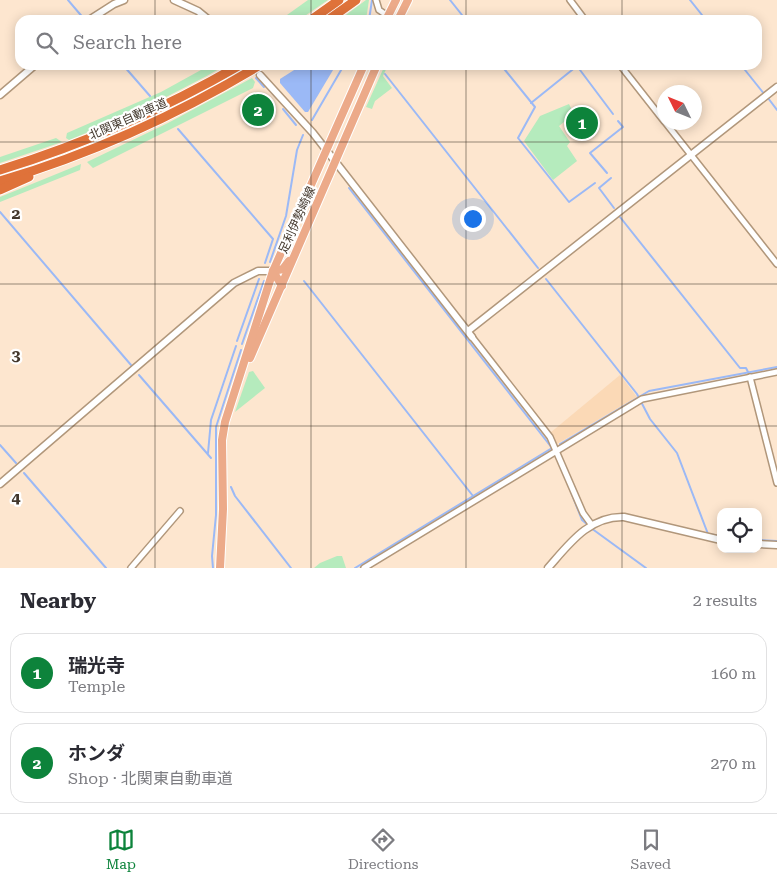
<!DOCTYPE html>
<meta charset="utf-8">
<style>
:root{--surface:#fff;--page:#f2f2f3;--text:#2b2b33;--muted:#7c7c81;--line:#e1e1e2;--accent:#0d833b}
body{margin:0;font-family:"Roboto Serif","Noto Sans JP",serif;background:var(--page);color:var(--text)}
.controls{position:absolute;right:15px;bottom:15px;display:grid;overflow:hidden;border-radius:10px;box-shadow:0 2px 12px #0003}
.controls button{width:45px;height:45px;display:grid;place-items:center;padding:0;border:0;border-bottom:1px solid var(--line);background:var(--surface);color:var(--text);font:25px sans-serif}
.compass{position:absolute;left:657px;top:85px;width:45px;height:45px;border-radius:50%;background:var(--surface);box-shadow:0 2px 12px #0003;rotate:313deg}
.you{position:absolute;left:472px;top:218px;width:18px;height:18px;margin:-12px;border:4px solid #fff;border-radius:50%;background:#1a73e8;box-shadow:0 0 0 8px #1a73e833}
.badge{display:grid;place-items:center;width:32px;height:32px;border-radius:50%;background:var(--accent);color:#fff;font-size:16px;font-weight:700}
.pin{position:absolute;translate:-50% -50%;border:2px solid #fff;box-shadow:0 1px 5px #0006}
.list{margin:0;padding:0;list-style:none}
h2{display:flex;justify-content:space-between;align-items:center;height:65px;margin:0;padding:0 20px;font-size:21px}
h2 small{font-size:16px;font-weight:400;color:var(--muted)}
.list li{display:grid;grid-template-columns:32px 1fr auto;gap:15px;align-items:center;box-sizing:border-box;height:80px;margin:0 10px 10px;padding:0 10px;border:1px solid var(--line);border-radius:15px}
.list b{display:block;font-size:19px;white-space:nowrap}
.list p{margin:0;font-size:16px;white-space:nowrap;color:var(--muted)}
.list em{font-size:16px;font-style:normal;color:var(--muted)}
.icon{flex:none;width:28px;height:28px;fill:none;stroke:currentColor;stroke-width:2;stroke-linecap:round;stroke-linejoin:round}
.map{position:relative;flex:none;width:777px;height:568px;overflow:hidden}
.search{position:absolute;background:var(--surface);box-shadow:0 2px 12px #0003;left:15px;right:15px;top:15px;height:55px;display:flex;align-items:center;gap:12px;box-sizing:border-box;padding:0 18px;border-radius:15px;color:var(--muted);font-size:19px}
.sheet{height:245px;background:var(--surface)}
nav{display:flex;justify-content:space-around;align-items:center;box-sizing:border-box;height:70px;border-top:1px solid var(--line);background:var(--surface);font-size:14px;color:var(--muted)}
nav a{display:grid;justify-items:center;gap:2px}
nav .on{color:var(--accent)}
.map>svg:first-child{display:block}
.built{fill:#fbd9b6}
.green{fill:#b5ebbd}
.water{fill:#9bb9f6}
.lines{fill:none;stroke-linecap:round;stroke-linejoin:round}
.stream{stroke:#9bb9f6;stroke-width:2}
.minor-casing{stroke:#b1977b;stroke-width:8}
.tertiary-casing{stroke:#b1977b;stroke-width:9}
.primary-casing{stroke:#fff;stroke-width:10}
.motorway-casing{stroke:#fff;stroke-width:11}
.minor{stroke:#fff;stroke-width:5}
.tertiary{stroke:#fff;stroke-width:6}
.primary{stroke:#ecaa89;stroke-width:8}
.motorway{stroke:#df723a;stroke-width:9}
.grid{fill:none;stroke:#42372c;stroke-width:1;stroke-opacity:0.55}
.labels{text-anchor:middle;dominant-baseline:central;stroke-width:4.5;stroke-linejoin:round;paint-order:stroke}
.street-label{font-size:12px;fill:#42372c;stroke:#fff}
.grid-label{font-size:16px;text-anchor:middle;font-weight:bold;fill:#42372c;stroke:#fff;stroke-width:4.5;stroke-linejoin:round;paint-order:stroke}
</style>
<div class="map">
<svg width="777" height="568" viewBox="0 0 777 568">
<rect width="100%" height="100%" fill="#fde6cf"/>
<polygon class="built" points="620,375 637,397 557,444 550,433"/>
<g class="green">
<polygon points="308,0 328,0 299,20 280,20"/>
<polygon points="366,0 369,0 366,20 339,20"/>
<path d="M210,65H226C176,94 123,118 69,140L66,138L67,133L161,92Z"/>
<polygon points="385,65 388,65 383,76 392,88 375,101 372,109 366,107"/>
<polygon points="252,78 255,82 253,88 93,168 87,162 168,123"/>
<polygon points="569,104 574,114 559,126 570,142 567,146 577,161 553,180 524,141 540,116"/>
<polygon points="56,138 62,142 0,163 0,157"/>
<polygon points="81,164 80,170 0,202 0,197"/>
<polygon points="253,371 265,388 235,412 249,372"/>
<polygon points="337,556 342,556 346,568 314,568 320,563"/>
</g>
<polygon class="water" points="302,65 336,65 308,112 305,112 280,83 280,79"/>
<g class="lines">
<g class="stream">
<polyline points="68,0 85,20"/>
<polyline points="450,0 466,20"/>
<polyline points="690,0 706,20"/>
<polyline points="369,20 372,0"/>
<polyline points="123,65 150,96"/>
<polyline points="501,65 535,107 518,138 569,202 595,183"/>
<polyline points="741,65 765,95"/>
<polyline points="385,74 538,268"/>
<polyline points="256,78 264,87"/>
<polyline points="768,98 777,110"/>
<polyline points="531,103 577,66 613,114"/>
<polyline points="283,109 296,125"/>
<polyline points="312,120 344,65"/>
<polyline points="178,129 273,239 265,263"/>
<polyline points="607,173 590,153 623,127 618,121"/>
<polyline points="611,178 599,188 614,208"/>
<polyline points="349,188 552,448 355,568"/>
<polyline points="0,212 131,365"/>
<polyline points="620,217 740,368 746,368 748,372"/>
<polyline points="270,262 286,216 297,150 303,135"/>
<polyline points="546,279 637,394 650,419 677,453 708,534 721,536"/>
<polyline points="304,281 473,496"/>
<polyline points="237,341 259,279"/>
<polyline points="242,344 264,281"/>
<polyline points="139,375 211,458"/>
<polyline points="560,444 649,391 777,367"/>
<polyline points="0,445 16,463"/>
<polyline points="208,453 211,420 236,346"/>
<polyline points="24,473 106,568"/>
<polyline points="231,487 235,496 291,568"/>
<polyline points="571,492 582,520 588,525"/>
<polyline points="591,528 646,568"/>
<polyline points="758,540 777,541"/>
<polyline points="213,568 212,556 216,515 216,427 241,350"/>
</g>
<defs>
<g id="minor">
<polyline points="376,0 379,10 388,16"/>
<polyline points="570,0 585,20"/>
<polyline points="620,65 664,121"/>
<polyline points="665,122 777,264"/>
<polyline points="472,337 550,437 583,513 591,524"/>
<polyline points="750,377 777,483"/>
<polyline points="131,568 180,511"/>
<polyline points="364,568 642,399 777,372"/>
</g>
<g id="tertiary">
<polyline points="174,0 198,11 209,20"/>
<polyline points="89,20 114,4 124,0"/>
<polyline points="260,75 313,133 472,337"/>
<polyline points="0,95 35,65"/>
<polyline points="468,331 777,87"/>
<polyline points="0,484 234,283 258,271 273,271"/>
<polyline points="758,544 777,545"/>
<path d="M548,568C569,544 589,516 624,517L721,540"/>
</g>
<g id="primary">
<polyline points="386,20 396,0"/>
<polyline points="398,20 408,0"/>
<polyline points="282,286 273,271 283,269 289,261"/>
<polyline points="250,358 377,65"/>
<polyline points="220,568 223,509 222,440 225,422 273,271 364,65"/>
</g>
<g id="motorway">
<polyline points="311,20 339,0"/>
<polyline points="328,20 356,0"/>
<path d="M0,170C84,144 164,109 240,65"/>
<path d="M0,181C91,154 179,114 260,65"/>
<polyline points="0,190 29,177"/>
</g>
</defs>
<use href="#minor" class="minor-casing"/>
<use href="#tertiary" class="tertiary-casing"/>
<use href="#primary" class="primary-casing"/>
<use href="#motorway" class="motorway-casing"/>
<use href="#minor" class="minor"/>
<use href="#tertiary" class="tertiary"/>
<use href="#primary" class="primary"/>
<use href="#motorway" class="motorway"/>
</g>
<path class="grid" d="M155,0V20M311,0V20M466,0V20M622,0V20M155,65V568M311,65V568M466,65V568M622,65V568M0,142H777M0,284H777M0,426H777"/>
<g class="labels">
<g class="street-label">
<text transform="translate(128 119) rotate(-24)">北関東自動車道</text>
<text transform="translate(297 220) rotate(-66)">足利伊勢崎線</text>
</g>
</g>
<g class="grid-label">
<text x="16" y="219">2</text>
<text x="16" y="361">3</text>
<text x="16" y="503">4</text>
</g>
</svg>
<div class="controls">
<button><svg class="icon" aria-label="locate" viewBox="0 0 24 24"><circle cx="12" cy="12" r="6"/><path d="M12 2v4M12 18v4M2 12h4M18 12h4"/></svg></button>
</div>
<svg class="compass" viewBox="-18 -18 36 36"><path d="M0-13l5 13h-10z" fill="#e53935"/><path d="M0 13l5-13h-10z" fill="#7c7c81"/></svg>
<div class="you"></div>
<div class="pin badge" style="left:582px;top:123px">1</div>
<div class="pin badge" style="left:258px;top:110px">2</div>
<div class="search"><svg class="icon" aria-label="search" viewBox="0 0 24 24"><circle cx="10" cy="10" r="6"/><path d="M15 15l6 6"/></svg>Search here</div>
</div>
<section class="sheet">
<h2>Nearby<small>2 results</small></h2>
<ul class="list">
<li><span class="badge">1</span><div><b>瑞光寺</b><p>Temple</p></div><em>160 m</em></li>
<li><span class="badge">2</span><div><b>ホンダ</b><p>Shop · 北関東自動車道</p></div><em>270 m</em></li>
</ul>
</section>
<nav>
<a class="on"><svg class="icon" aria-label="map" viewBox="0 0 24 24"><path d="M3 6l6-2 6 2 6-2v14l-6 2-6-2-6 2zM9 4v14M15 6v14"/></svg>Map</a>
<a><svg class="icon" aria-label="directions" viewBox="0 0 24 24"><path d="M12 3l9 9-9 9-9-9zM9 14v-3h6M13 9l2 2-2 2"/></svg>Directions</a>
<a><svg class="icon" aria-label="saved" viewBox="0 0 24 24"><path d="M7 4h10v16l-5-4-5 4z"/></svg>Saved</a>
</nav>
